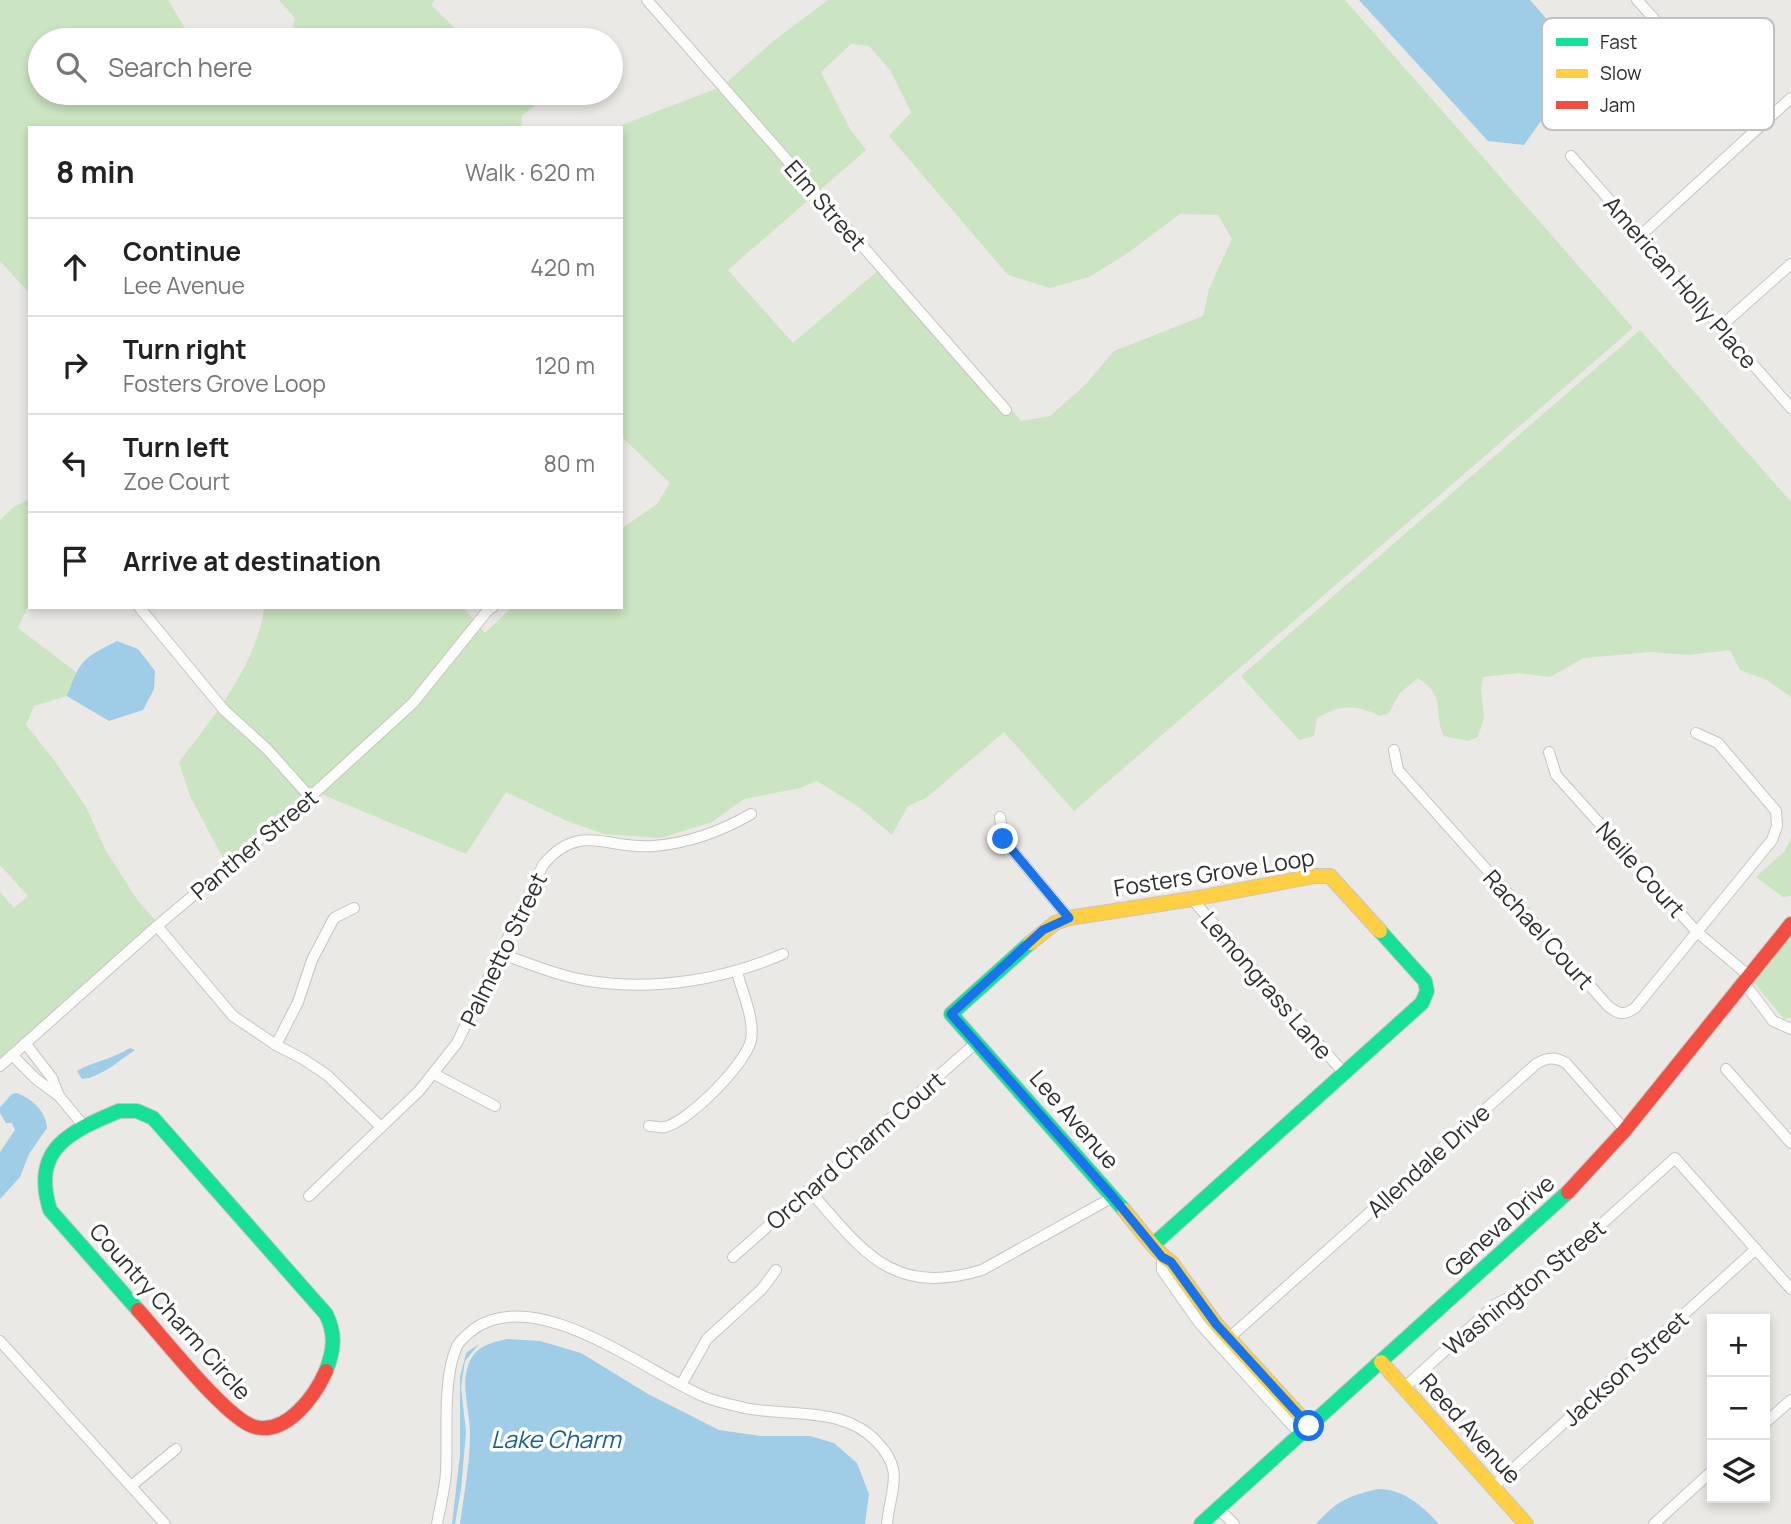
<!DOCTYPE html>
<meta charset="utf-8">
<style>
:root{--surface:#fff;--page:#f6f6f6;--text:#222;--muted:#767676;--line:#e0e0e0}
body{margin:0;font-family:Manrope,sans-serif;background:var(--page);color:var(--text)}
.controls{position:absolute;right:21px;bottom:21px;display:grid;overflow:hidden;border-radius:0px;box-shadow:0 4px 10px #0003}
.controls button{width:63px;height:63px;display:grid;place-items:center;padding:0;border:0;border-bottom:2px solid var(--line);background:var(--surface);color:var(--text);font:35px sans-serif}
.stop{position:absolute;width:21px;height:21px;margin:-16px;border:5px solid #1a73e8;border-radius:50%;background:#fff}
.stop.end{background:#1a73e8;border-color:#fff;box-shadow:0 2px 7px #0008}
.list{margin:0;padding:0;list-style:none}
h2{display:flex;justify-content:space-between;align-items:center;height:91px;margin:0;padding:0 28px;font-size:30px}
h2 small{font-size:23px;font-weight:400;color:var(--muted)}
.list li{display:grid;grid-template-columns:46px 1fr auto;gap:21px;align-items:center;box-sizing:border-box;height:98px;padding:0 28px;border-top:2px solid var(--line)}
.list b{display:block;font-size:26px;white-space:nowrap}
.list p{margin:0;font-size:23px;white-space:nowrap;color:var(--muted)}
.list em{font-size:23px;font-style:normal;color:var(--muted)}
.icon{flex:none;width:38px;height:38px;fill:none;stroke:currentColor;stroke-width:2;stroke-linecap:round;stroke-linejoin:round}
.map{position:relative;flex:none;width:1791px;height:1524px;overflow:hidden}
.search{position:absolute;background:var(--surface);box-shadow:0 4px 10px #0003;left:28px;top:28px;width:595px;height:77px;display:flex;align-items:center;gap:18px;box-sizing:border-box;padding:0 24px;border-radius:38px;color:var(--muted);font-size:26px}
.panel{position:absolute;background:var(--surface);box-shadow:0 4px 10px #0003;left:28px;top:126px;width:595px;height:483px;border-radius:0px}
.map>svg:first-child{display:block}
.green{fill:#cbe4c1;fill-rule:evenodd}
.water{fill:#9fcce6}
.lines{fill:none;stroke-linecap:round;stroke-linejoin:round}
.street-casing{stroke:#c6c5c4;stroke-width:12}
.fast-casing{stroke:#c6c5c4;stroke-width:16}
.slow-casing{stroke:#c6c5c4;stroke-width:16}
.jam-casing{stroke:#c6c5c4;stroke-width:16}
.street{stroke:#fcfcfb;stroke-width:10}
.fast{stroke:#16e098;stroke-width:14}
.slow{stroke:#ffcf43;stroke-width:14}
.jam{stroke:#f24e42;stroke-width:14}
.route{stroke:#1a73e8;stroke-width:9}
.labels{text-anchor:middle;dominant-baseline:central;stroke-width:7;stroke-linejoin:round;paint-order:stroke}
.street-label{font-size:23px;fill:#2e2e2e;stroke:#fff}
.water-label{font-size:24px;font-style:italic;fill:#185f98;stroke:#fff}
.key{fill:#fff;stroke:#c0c0c0;stroke-width:2}
.key-label{font-size:19px;fill:#2e2e2e}
</style>
<div class="map">
<svg width="1791" height="1524" viewBox="0 0 1791 1524">
<rect width="100%" height="100%" fill="#ebe9e5"/>
<g class="green">
<polygon points="0,0 168,0 190,36 198,40 40,40 40,93 549,93 522,116 521,128 30,128 30,294 0,261"/>
<polygon points="279,0 435,0 431,5 467,40 290,40 295,18"/>
<path d="M828,0H1345L1633,328L1074,811L1004,732L926,798L908,806L892,835L859,807L817,781L800,788L744,799L712,822L661,838L604,834L567,821L506,792L466,854L309,789L225,862L190,796L179,762C212,719 258,663 264,607H463L485,633L512,607H621V529L657,504L670,483L621,436V128H614L723,86L772,42ZM851,44L869,46L890,70L911,112L889,136L1008,275L1050,288L1089,277L1125,255L1180,214L1218,215L1232,239L1209,289L1203,316L1114,351L1085,385L1050,416L1021,421L986,378L880,269L793,343L728,270L866,150L850,129L821,72Z"/>
<path d="M1640,330L1791,502V697L1767,680L1740,670L1730,650L1688,655L1651,652L1584,658L1550,677L1519,673L1483,677L1481,689L1484,718L1478,737L1468,741L1444,736C1432,711 1448,698 1418,678L1399,694L1389,713L1380,716C1355,704 1342,704 1317,718L1314,736L1299,740L1241,676Z"/>
<polygon points="30,499 30,601 18,628 76,672 67,696 34,706 26,725 54,760 86,807 106,851 138,901 156,921 0,1059 0,892 14,908 28,896 0,865 0,520 15,506"/>
<polygon points="1791,838 1791,896 1783,897 1756,877 1784,852"/>
<polygon points="1791,932 1791,1018 1784,1019 1751,979"/>
</g>
<g class="water">
<polygon points="1359,0 1530,0 1590,68 1590,77 1543,118 1524,145 1488,141"/>
<path d="M117,641L138,649L155,671L154,689L143,710L109,721L67,696C80,659 84,658 117,641Z"/>
<path d="M130,1048L135,1050C120,1060 100,1078 82,1079L77,1071C94,1061 113,1059 130,1048Z"/>
<path d="M17,1093C32,1099 46,1111 47,1128L29,1154L20,1177L0,1199V1152L15,1130L12,1123H6L0,1113V1107L12,1094Z"/>
<path d="M508,1339L540,1341L581,1353L648,1394L719,1430L761,1436H810L834,1443L857,1463L869,1494L865,1524H460C464,1494 470,1463 470,1433C470,1410 460,1385 469,1363C476,1346 492,1342 508,1339Z"/>
<polygon points="479,1344 465,1361 461,1387 466,1432 461,1489 455,1524 452,1524 460,1455 460,1377 466,1353"/>
<path d="M1378,1489C1404,1489 1422,1506 1439,1524H1316C1337,1500 1349,1496 1378,1489Z"/>
</g>
<g class="lines">
<defs>
<g id="street">
<polyline points="647,0 1006,410"/>
<polyline points="1637,0 1755,130"/>
<polyline points="1571,156 1791,408"/>
<polyline points="1640,236 1791,98"/>
<polyline points="1720,327 1791,264"/>
<polyline points="139,607 224,710 267,749 310,797"/>
<path d="M1394,750L1398,770L1608,1006C1618,1014 1624,1016 1635,1008L1772,840L1777,826L1776,811L1718,743L1696,733"/>
<polyline points="1549,752 1556,775 1697,932 1748,975"/>
<polyline points="1000,817 1003,839 1069,918"/>
<polyline points="1192,899 1343,1072"/>
<polyline points="157,926 233,1016 276,1045 303,1059 327,1075 381,1127"/>
<path d="M502,954C530,964 559,976 589,981C655,991 723,980 783,954"/>
<polyline points="1743,981 1773,1021 1791,1029"/>
<polyline points="25,1043 52,1078 59,1096"/>
<polyline points="276,1045 298,1002 312,960 334,918 354,908"/>
<polyline points="12,1055 36,1079 59,1096 83,1125"/>
<polyline points="0,1066 157,926 310,797 413,703 488,610 493,607"/>
<polyline points="1726,1069 1791,1143"/>
<polyline points="434,1074 495,1106"/>
<path d="M649,1126C654,1126 660,1128 665,1127C688,1122 746,1064 751,1040C755,1019 742,992 737,972"/>
<path d="M809,1190C863,1251 891,1297 982,1270L1113,1197"/>
<path d="M309,1196L419,1091L457,1043L543,865C579,821 607,850 654,846C690,843 720,832 751,814"/>
<polyline points="733,1257 977,1042"/>
<polyline points="1162,1257 1162,1270 1200,1324 1300,1434"/>
<polyline points="0,1341 165,1524"/>
<path d="M1220,1346L1536,1064C1547,1057 1555,1057 1566,1063L1625,1130"/>
<polyline points="681,1385 707,1339 762,1289 776,1270"/>
<polyline points="1404,1388 1496,1304 1534,1285 1675,1158 1791,1289"/>
<polyline points="1765,1423 1791,1400"/>
<polyline points="131,1486 176,1449"/>
<polyline points="1493,1487 1756,1249"/>
<polyline points="1218,1508 1234,1524"/>
<path d="M437,1524C440,1507 445,1489 446,1472C448,1435 442,1379 457,1346C461,1339 473,1329 480,1325C545,1290 646,1372 705,1397C717,1402 732,1405 745,1408C788,1417 843,1406 876,1441C906,1471 890,1489 887,1524"/>
<polyline points="1654,1524 1712,1471"/>
</g>
<g id="fast">
<polyline points="1030,943 951,1014 1124,1210"/>
<path d="M119,1111H137L153,1118L326,1314C336,1334 334,1350 326,1371"/>
<path d="M119,1111C69,1132 31,1149 50,1210L138,1310"/>
<polyline points="1154,1244 1422,1003 1427,991 1425,981 1380,931"/>
<polyline points="1201,1524 1568,1192"/>
</g>
<g id="slow">
<polyline points="1030,943 1055,923 1069,918 1192,899 1315,876 1330,876 1380,931"/>
<path d="M1124,1210C1135,1223 1158,1255 1171,1262L1216,1324L1309,1426"/>
<polyline points="1381,1362 1526,1524"/>
</g>
<g id="jam">
<polyline points="1568,1192 1625,1130 1791,924"/>
<path d="M138,1310C161,1335 227,1420 255,1427C287,1435 315,1396 326,1371"/>
</g>
</defs>
<use href="#street" class="street-casing"/>
<use href="#fast" class="fast-casing"/>
<use href="#slow" class="slow-casing"/>
<use href="#jam" class="jam-casing"/>
<use href="#street" class="street"/>
<use href="#fast" class="fast"/>
<use href="#slow" class="slow"/>
<use href="#jam" class="jam"/>
</g>
<g class="lines">
<polyline class="route" points="1003,839 1069,918 1043,930 951,1014 1113,1197 1162,1257 1171,1262 1216,1324 1309,1426"/>
</g>
<g class="labels">
<g class="street-label">
<text transform="translate(826 205) rotate(49)">Elm Street</text>
<text transform="translate(1681 282) rotate(49)">American Holly Place</text>
<text transform="translate(254 844) rotate(-40)">Panther Street</text>
<text transform="translate(1641 869) rotate(48)">Neile Court</text>
<text transform="translate(1214 872) rotate(-9)">Fosters Grove Loop</text>
<text transform="translate(1539 929) rotate(48)">Rachael Court</text>
<text transform="translate(503 949) rotate(-64)">Palmetto Street</text>
<text transform="translate(1267 985) rotate(49)">Lemongrass Lane</text>
<text transform="translate(1075 1119) rotate(49)">Lee Avenue</text>
<text transform="translate(855 1150) rotate(-41)">Orchard Charm Court</text>
<text transform="translate(1428 1160) rotate(-42)">Allendale Drive</text>
<text transform="translate(1499 1225) rotate(-42)">Geneva Drive</text>
<text transform="translate(1524 1287) rotate(-39)">Washington Street</text>
<text transform="translate(171 1311) rotate(48)">Country Charm Circle</text>
<text transform="translate(1625 1368) rotate(-42)">Jackson Street</text>
<text transform="translate(1471 1428) rotate(48)">Reed Avenue</text>
</g>
<g class="water-label">
<text x="556" y="1438">Lake Charm</text>
</g>
</g>
<rect x="1542" y="18" width="232" height="112" rx="10" class="key"/>
<rect x="1556" y="38" width="32" height="8" fill="#16e098"/>
<rect x="1556" y="69" width="32" height="9" fill="#ffcf43"/>
<rect x="1556" y="101" width="32" height="8" fill="#f24e42"/>
<g class="key-label">
<text x="1600" y="49">Fast</text>
<text x="1600" y="80">Slow</text>
<text x="1600" y="112">Jam</text>
</g>
</svg>
<div class="controls">
<button>+</button>
<button>−</button>
<button><svg class="icon" aria-label="layers" viewBox="0 0 24 24"><path d="M12 4l9 5-9 5-9-5zM3 14l9 5 9-5"/></svg></button>
</div>
<div class="stop" style="left:1309px;top:1426px"></div>
<div class="stop end" style="left:1003px;top:839px"></div>
<div class="search"><svg class="icon" aria-label="search" viewBox="0 0 24 24"><circle cx="10" cy="10" r="6"/><path d="M15 15l6 6"/></svg>Search here</div>
<section class="panel">
<h2>8 min<small>Walk · 620 m</small></h2>
<ul class="list">
<li><svg class="icon" aria-label="ahead" viewBox="0 0 24 24"><path d="M12 20V5M6 11l6-6 6 6"/></svg><div><b>Continue</b><p>Lee Avenue</p></div><em>420 m</em></li>
<li><svg class="icon" aria-label="right" viewBox="0 0 24 24"><path d="M7 20v-9h11M14 6l5 5-5 5"/></svg><div><b>Turn right</b><p>Fosters Grove Loop</p></div><em>120 m</em></li>
<li><svg class="icon" aria-label="left" viewBox="0 0 24 24"><path d="M17 20v-9H6M10 6l-5 5 5 5"/></svg><div><b>Turn left</b><p>Zoe Court</p></div><em>80 m</em></li>
<li><svg class="icon" aria-label="arrive" viewBox="0 0 24 24"><path d="M6 21V4h12l-3 4 3 4H6"/></svg><div><b>Arrive at destination</b></div></li>
</ul>
</section>
</div>
